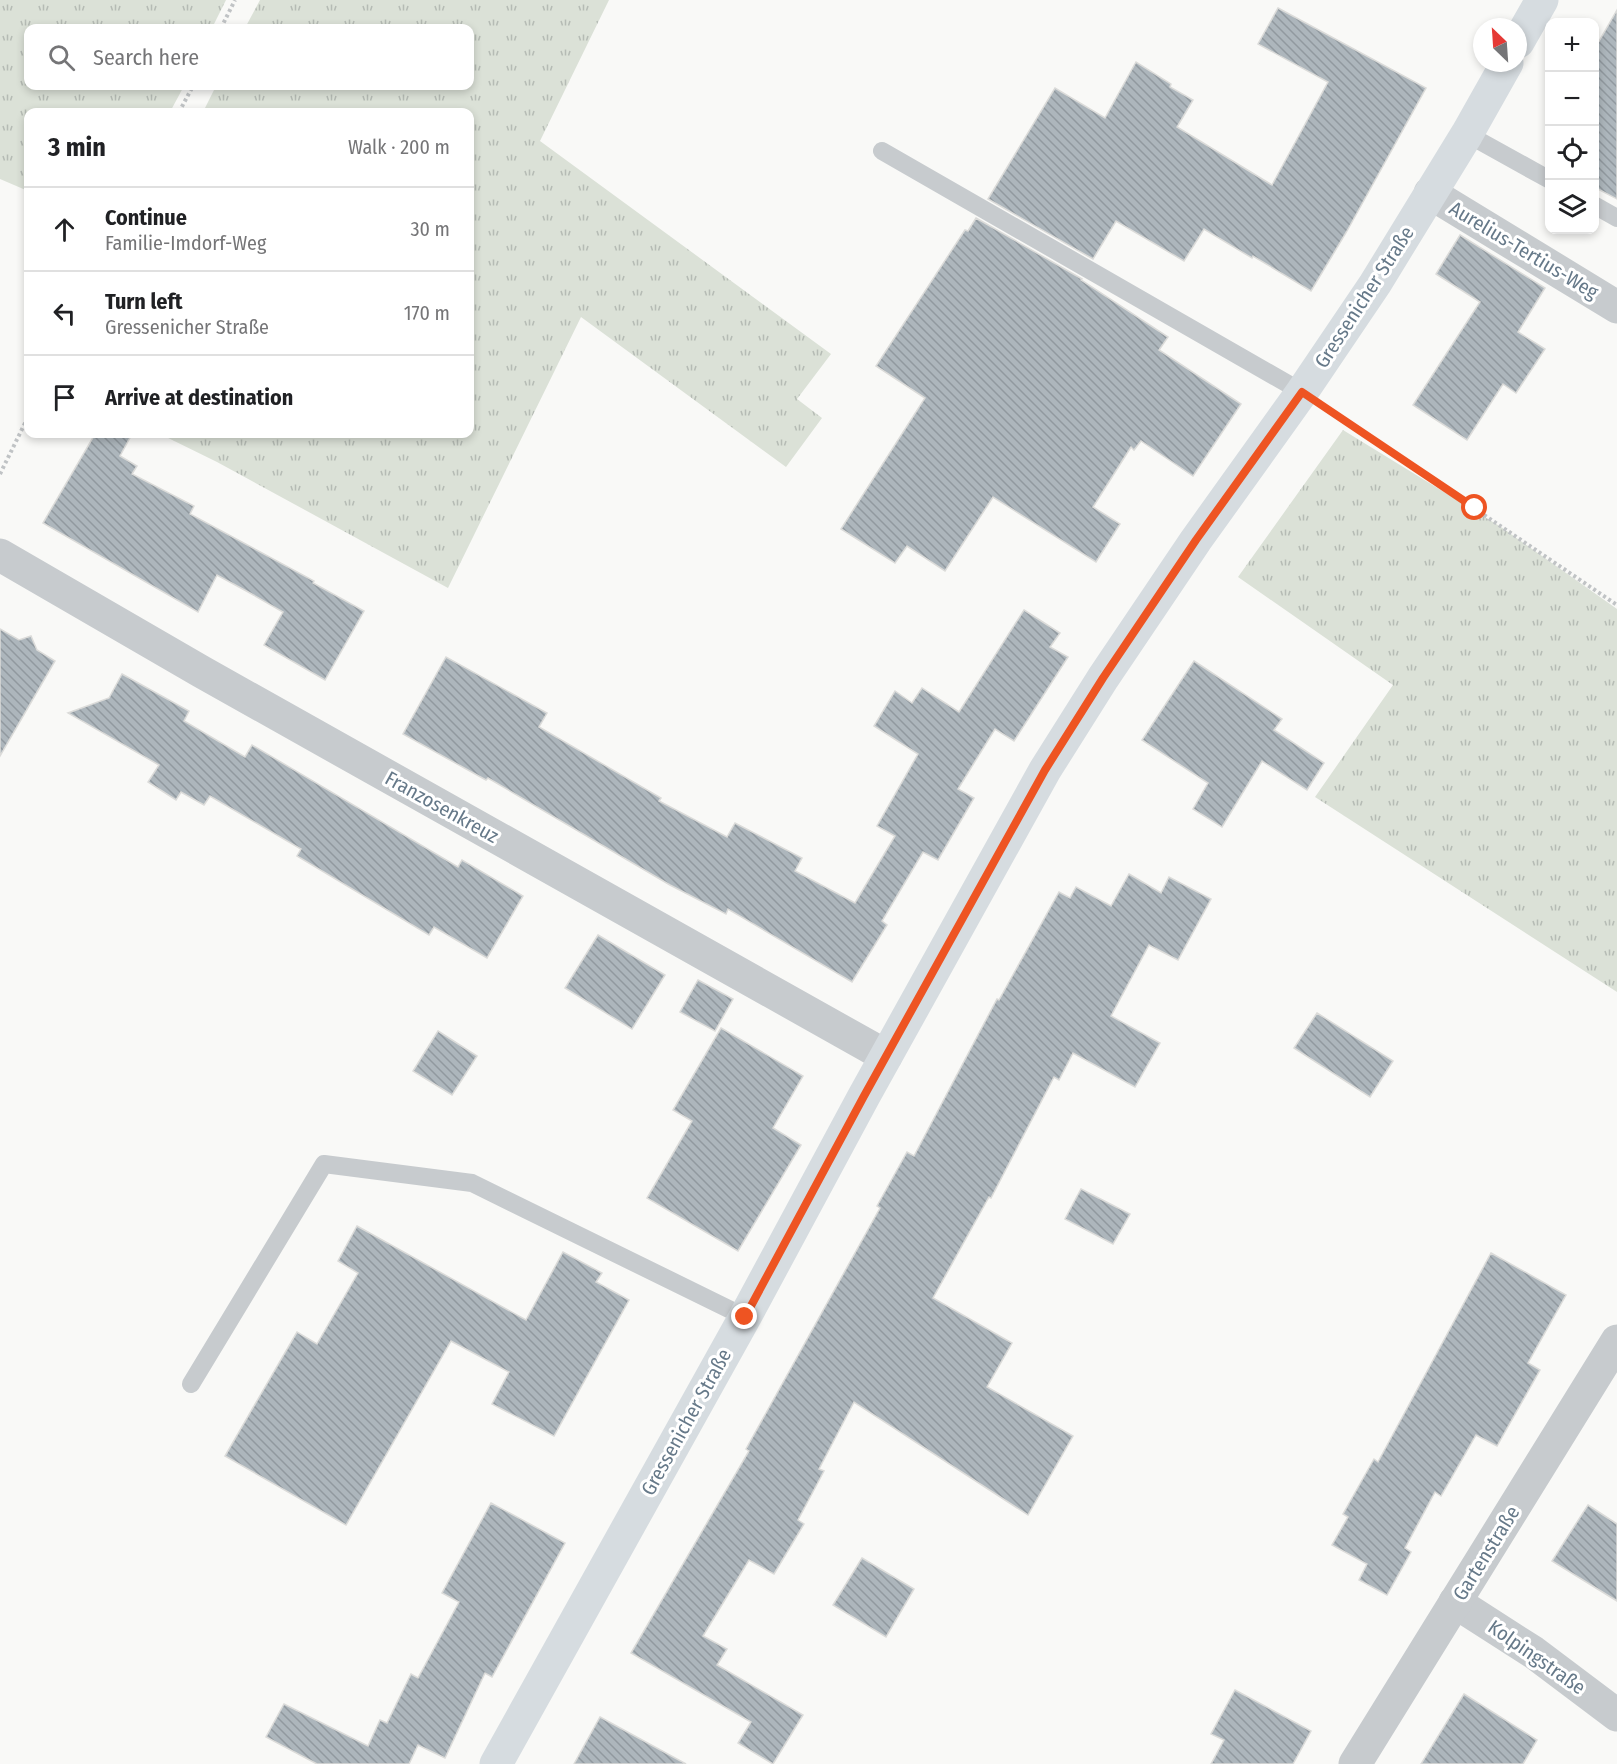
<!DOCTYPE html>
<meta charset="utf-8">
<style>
:root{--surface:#fff;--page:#f6f6f6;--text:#202124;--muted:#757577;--line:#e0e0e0}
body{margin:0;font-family:"Fira Sans Condensed",sans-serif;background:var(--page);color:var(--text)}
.controls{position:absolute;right:18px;top:18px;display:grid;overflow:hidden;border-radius:12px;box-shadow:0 3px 9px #0003}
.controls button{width:54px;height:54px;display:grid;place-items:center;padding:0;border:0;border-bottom:2px solid var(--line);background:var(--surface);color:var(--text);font:30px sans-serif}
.compass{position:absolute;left:1473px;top:18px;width:54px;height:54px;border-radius:50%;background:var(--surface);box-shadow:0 3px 9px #0003;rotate:335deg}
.stop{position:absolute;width:18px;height:18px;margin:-14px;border:4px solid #ee5422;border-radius:50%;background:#fff}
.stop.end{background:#ee5422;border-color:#fff;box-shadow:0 2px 6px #0008}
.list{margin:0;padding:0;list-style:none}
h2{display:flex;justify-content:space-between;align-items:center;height:78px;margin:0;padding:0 24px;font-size:26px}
h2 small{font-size:20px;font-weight:400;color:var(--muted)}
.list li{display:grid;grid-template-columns:39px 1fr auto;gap:18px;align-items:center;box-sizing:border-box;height:84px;padding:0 24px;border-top:2px solid var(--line)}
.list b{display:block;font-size:22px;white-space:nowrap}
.list p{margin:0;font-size:20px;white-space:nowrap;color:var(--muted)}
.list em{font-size:20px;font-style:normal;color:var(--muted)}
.icon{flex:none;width:33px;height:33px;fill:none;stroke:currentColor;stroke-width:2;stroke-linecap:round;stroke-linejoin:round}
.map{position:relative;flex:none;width:1617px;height:1764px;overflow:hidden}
.search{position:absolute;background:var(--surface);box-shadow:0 3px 9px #0003;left:24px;top:24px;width:450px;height:66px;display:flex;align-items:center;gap:15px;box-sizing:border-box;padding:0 21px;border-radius:12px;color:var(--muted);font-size:22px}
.panel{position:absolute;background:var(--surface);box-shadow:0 3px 9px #0003;left:24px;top:108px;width:450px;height:330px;border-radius:12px}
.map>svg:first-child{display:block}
.grass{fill:url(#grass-tufts)}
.building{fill:url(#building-back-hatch);stroke:#dbdbd9;stroke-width:1.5}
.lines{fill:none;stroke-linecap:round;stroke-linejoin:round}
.path{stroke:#c0c3c5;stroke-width:4;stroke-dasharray:3 3;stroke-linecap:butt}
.lane{stroke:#c7cbce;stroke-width:18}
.street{stroke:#c7cbce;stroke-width:33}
.secondary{stroke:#d6dce0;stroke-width:33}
.route{stroke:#ee5422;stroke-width:8}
.labels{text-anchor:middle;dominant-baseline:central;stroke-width:6;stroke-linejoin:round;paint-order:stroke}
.street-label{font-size:20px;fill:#667989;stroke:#fff}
</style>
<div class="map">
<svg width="1617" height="1764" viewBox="0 0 1617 1764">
<defs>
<pattern id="grass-tufts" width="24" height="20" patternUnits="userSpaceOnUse" patternTransform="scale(1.5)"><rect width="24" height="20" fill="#dbe1d7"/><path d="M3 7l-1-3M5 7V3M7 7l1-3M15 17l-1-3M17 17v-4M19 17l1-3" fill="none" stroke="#b5bbb4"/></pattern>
<pattern id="building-back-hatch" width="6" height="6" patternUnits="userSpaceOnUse" patternTransform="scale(1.5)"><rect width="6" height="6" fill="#adb6bc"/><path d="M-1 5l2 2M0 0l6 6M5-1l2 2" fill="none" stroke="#91999f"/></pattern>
</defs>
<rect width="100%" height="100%" fill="#f9f9f7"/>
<g class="grass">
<polygon points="0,0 226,0 212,28 28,28 28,86 184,86 170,112 28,112 28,191 0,179"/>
<polygon points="260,0 609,0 540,141 831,354 797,399 822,418 786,467 581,317 448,588 217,462 160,434 470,434 470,112 203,112 216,86 470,86 470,28 245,28"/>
<polygon points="1343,430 1501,527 1617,609 1617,992 1315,797 1393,685 1238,577"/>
</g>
<g class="building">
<polygon points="1278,8 1426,88 1347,231 1311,291 1253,256 1252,258 1204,229 1184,261 1116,221 1093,259 988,199 1055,88 1105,118 1136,62 1171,84 1170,87 1193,100 1177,127 1272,185 1328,82 1258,44"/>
<polygon points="1617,10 1617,199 1594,187 1594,50"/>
<polygon points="976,218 1082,279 1081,280 1168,337 1159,350 1241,404 1193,476 1141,441 1134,450 1131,447 1093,507 1120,524 1096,562 993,497 945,571 907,546 895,563 841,529 925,398 876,366 965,230 968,231"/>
<polygon points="1460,235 1545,288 1518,332 1545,349 1516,393 1503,384 1467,440 1413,405 1480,302 1436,274"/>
<polygon points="95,434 132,434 120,456 137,466 132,474 194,506 190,514 314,581 313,583 364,611 325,680 264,645 283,612 250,593 217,575 198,612 43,523"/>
<polygon points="1024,610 1060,633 1050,647 1068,657 1014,741 995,729 958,789 974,798 938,860 923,852 882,921 887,925 852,982 728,909 726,914 670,885 488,778 486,780 403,734 446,657 547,713 539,727 661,798 659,801 727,837 735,823 802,858 795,871 855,903 895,836 877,826 918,754 874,726 895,691 912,703 922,688 959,712"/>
<polygon points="0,629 19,640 31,636 37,650 55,661 0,756"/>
<polygon points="1194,661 1282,719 1274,730 1324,763 1307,790 1262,761 1222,827 1193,809 1208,783 1142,740"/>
<polygon points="122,674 189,711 184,721 245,757 252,745 458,867 462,860 523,896 487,958 434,927 429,935 297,856 301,849 210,796 204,805 181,792 176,800 148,782 159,765 68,713 109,698"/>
<polygon points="1129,874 1161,893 1169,877 1211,899 1178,960 1149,945 1111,1016 1160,1043 1135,1087 1073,1053 1059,1080 1054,1077 991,1198 989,1197 933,1298 1012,1343 987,1387 1073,1436 1028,1515 854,1402 819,1469 824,1471 798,1520 804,1524 774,1574 749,1560 703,1636 727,1649 717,1665 803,1715 773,1764 738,1743 751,1722 631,1653 749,1451 746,1449 880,1208 877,1206 907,1152 914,1156 997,999 999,1000 1059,892 1070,898 1076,887 1111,906"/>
<polygon points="598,935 665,975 632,1029 565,988"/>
<polygon points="698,980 733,999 715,1031 680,1012"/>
<polygon points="1317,1013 1393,1061 1370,1097 1294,1048"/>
<polygon points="721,1028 803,1076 773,1128 801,1145 738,1251 647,1198 692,1121 673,1110"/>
<polygon points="438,1031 477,1056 452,1095 413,1071"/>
<polygon points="1081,1189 1130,1214 1113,1244 1065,1219"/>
<polygon points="357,1226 526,1320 563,1252 602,1273 596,1282 629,1300 554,1436 492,1404 509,1372 451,1341 346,1525 225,1456 297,1332 317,1344 358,1273 338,1261"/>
<polygon points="1491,1253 1566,1295 1528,1363 1540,1370 1497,1446 1476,1435 1441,1496 1435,1492 1405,1548 1411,1552 1387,1595 1359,1580 1367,1564 1332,1545 1348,1517 1343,1514 1374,1459 1378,1462"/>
<polygon points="491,1503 565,1543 492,1677 485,1673 445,1758 418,1745 409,1764 317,1764 266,1737 284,1704 368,1746 380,1720 387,1723 411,1674 418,1678 459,1602 442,1593"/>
<polygon points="1588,1505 1617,1524 1617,1601 1552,1561"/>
<polygon points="862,1558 914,1589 886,1637 833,1605"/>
<polygon points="1235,1690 1311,1731 1293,1764 1211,1764 1224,1740 1211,1734"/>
<polygon points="1464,1694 1537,1740 1523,1764 1421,1764"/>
<polygon points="600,1717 686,1764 574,1764"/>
</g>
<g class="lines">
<g class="path">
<polyline points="221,28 235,0"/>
<polyline points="179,112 193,86"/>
<polyline points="1335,414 1617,605"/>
<polyline points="0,474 28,417"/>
</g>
<g class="lane">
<polyline points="1467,134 1550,180"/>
<polyline points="882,151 1302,392"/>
<polyline points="1594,205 1617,218"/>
<polyline points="191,1384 324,1164 472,1183 745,1317"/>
</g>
<g class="street">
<polyline points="1430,193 1617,307"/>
<polyline points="0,555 202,672 886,1056"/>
<polyline points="1455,1602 1533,1652 1617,1715"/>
<polyline points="1355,1764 1617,1341"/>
</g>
<g class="secondary">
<polyline points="1518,42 1542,0"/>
<polyline points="496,1764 745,1317 864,1096 1045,770 1103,678 1196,540 1302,392 1375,284 1467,134 1507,63"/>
</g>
</g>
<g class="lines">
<polyline class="route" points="745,1317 864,1096 1045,770 1103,678 1196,540 1302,392 1475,508"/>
</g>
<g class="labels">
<g class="street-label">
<text transform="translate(1524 250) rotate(31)">Aurelius-Tertius-Weg</text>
<text transform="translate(1364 297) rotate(-57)">Gressenicher Straße</text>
<text transform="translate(442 807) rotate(29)">Franzosenkreuz</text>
<text transform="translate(686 1422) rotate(-61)">Gressenicher Straße</text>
<text transform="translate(1486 1553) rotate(-58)">Gartenstraße</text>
<text transform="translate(1537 1657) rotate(35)">Kolpingstraße</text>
</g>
</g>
</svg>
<div class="controls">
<button>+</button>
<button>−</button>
<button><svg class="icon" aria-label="locate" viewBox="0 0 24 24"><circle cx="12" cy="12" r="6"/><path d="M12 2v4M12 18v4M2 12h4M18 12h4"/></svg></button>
<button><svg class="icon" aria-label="layers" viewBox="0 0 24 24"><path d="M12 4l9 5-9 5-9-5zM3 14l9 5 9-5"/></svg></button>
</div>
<svg class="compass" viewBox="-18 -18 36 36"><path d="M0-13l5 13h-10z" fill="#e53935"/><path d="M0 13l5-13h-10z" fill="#757577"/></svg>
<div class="stop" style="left:1475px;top:508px"></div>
<div class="stop end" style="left:745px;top:1317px"></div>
<div class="search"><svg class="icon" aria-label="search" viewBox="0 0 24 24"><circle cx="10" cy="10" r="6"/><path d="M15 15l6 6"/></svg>Search here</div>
<section class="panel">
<h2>3 min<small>Walk · 200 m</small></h2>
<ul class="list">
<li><svg class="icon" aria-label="ahead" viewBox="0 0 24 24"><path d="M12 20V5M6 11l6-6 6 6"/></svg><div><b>Continue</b><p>Familie-Imdorf-Weg</p></div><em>30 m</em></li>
<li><svg class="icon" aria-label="left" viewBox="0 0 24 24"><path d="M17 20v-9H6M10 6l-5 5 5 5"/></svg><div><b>Turn left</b><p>Gressenicher Straße</p></div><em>170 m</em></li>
<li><svg class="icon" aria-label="arrive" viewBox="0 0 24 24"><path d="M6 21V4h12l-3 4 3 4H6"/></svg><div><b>Arrive at destination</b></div></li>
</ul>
</section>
</div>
